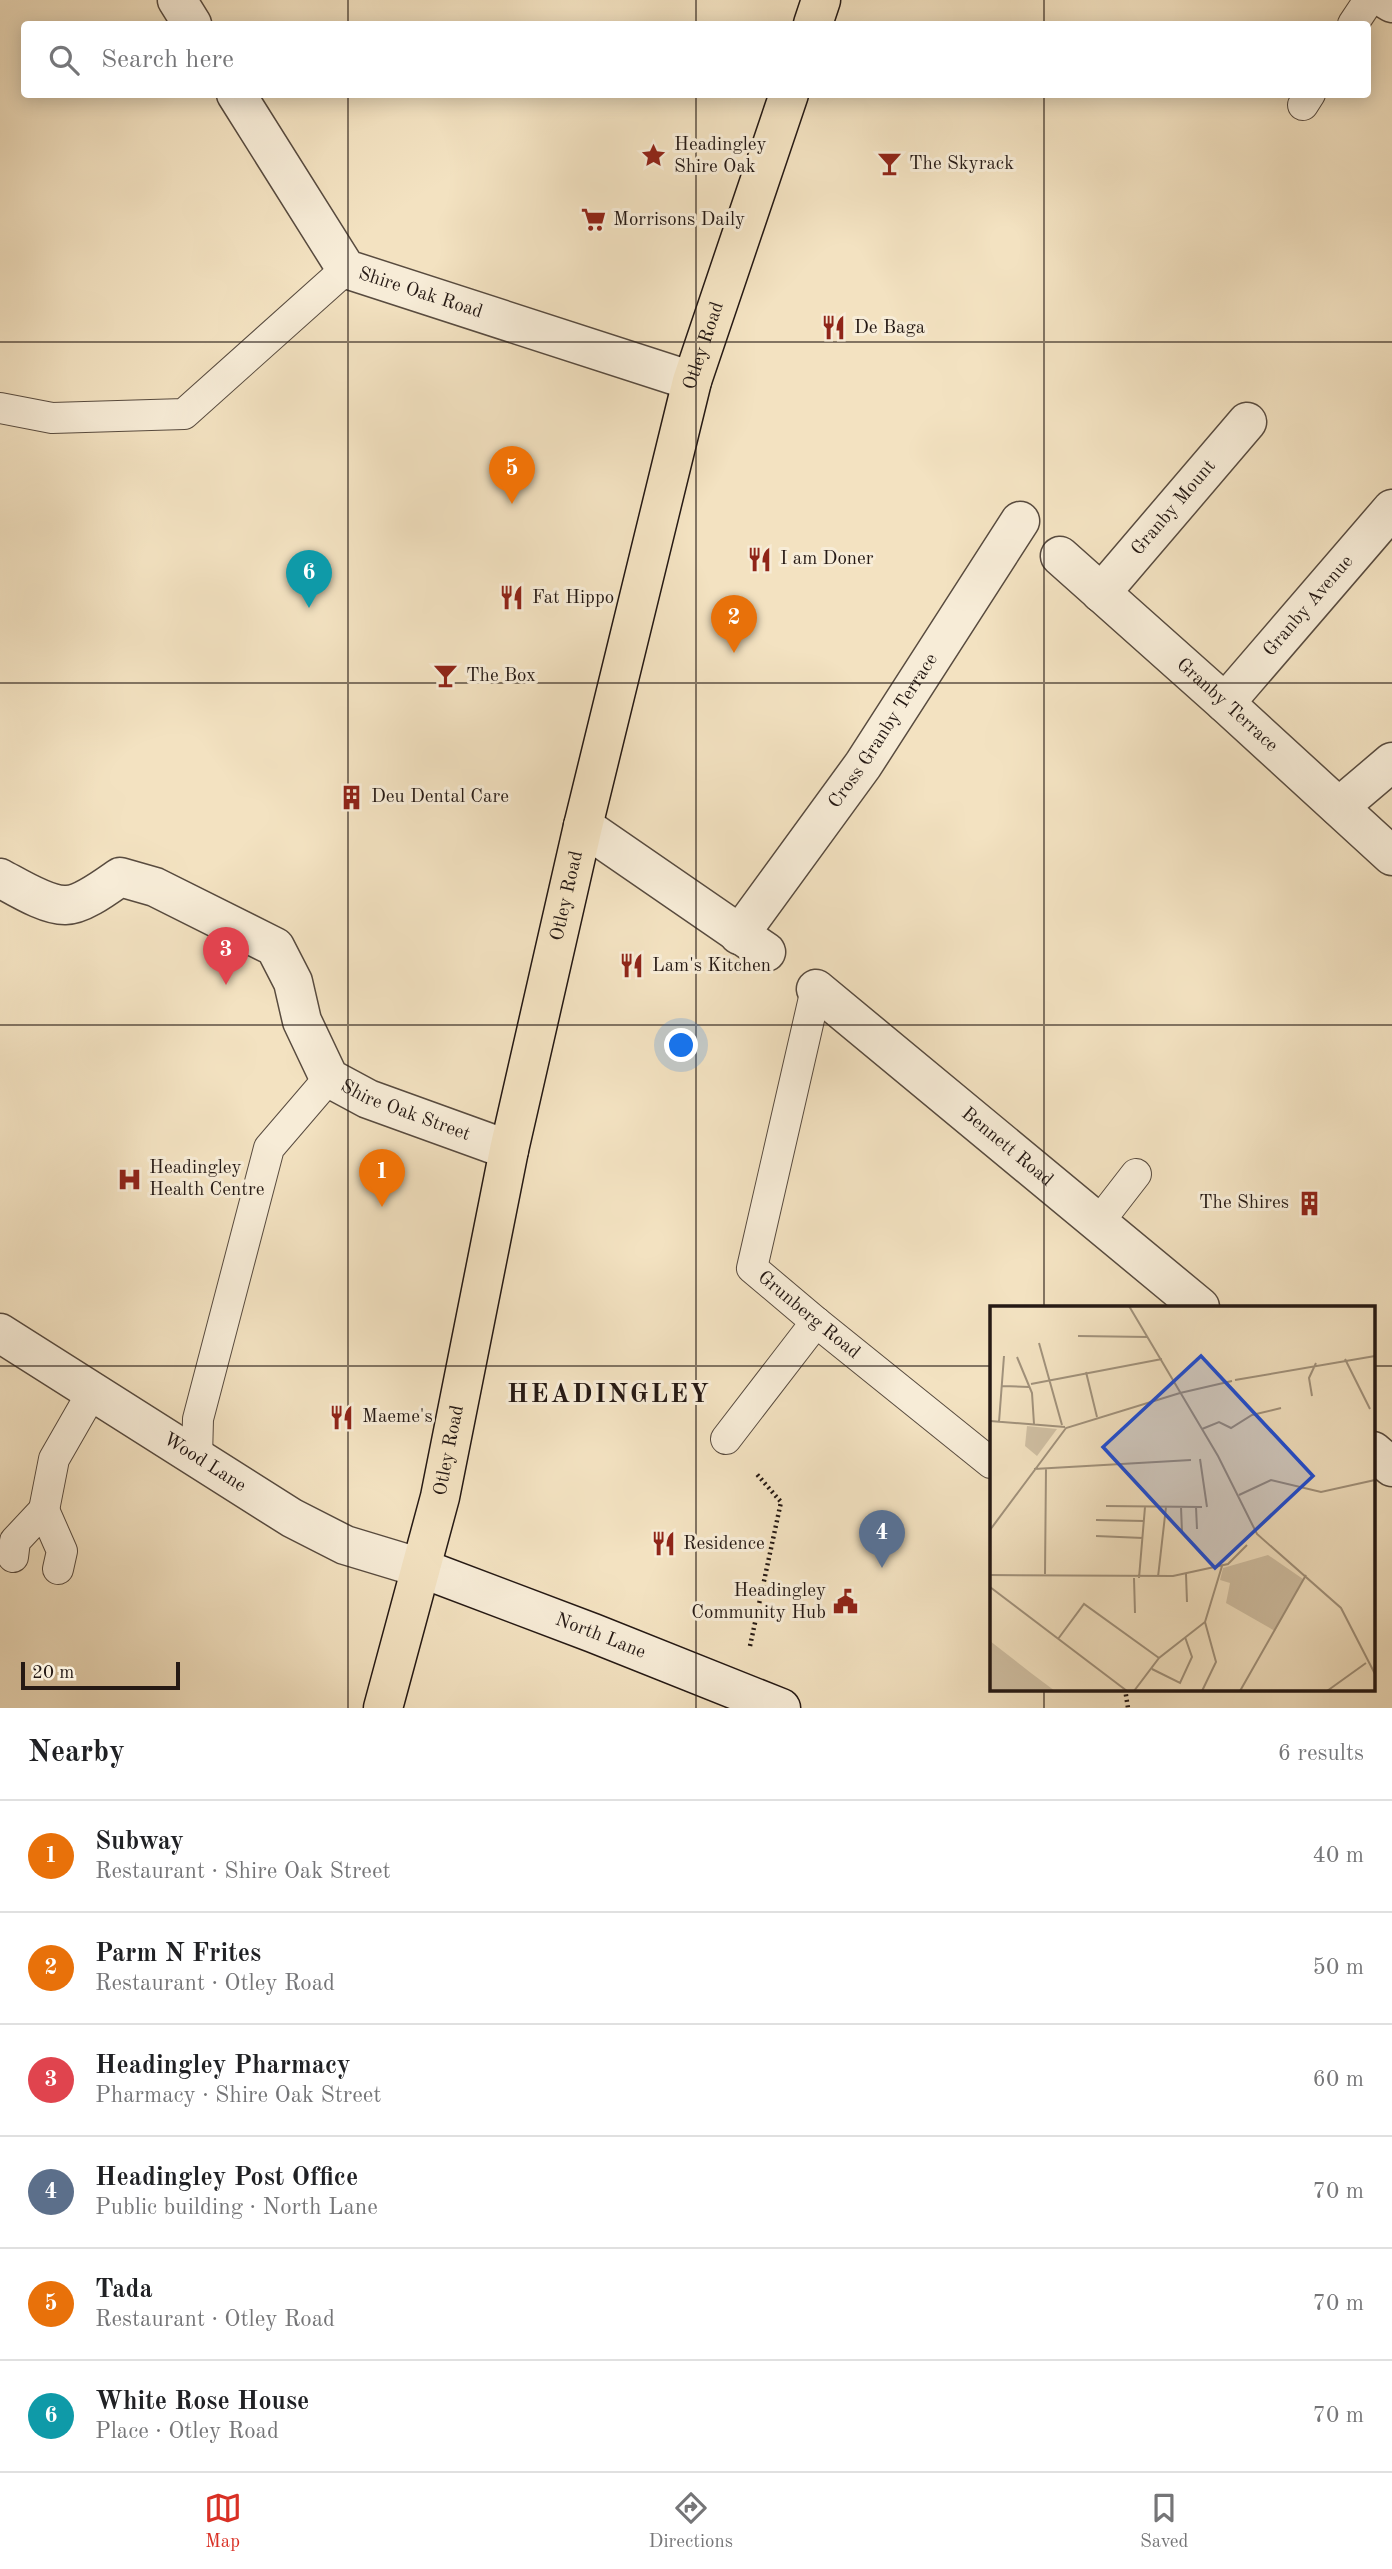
<!DOCTYPE html>
<meta charset="utf-8">
<style>
:root{--surface:#fff;--page:#f2f2f2;--text:#202124;--muted:#757577;--line:#e0e0e0;--accent:#d93025}
body{margin:0;font-family:"Old Standard TT",serif;background:var(--page);color:var(--text)}
.scale{position:absolute;left:21px;bottom:18px;width:159px;box-sizing:border-box;padding-left:7px;border:4px solid #251914;border-top:0;font-size:19px;line-height:24px;white-space:nowrap;color:#251914;-webkit-text-stroke:5px #f7ecd7;paint-order:stroke}
.you{position:absolute;left:682px;top:1046px;width:24px;height:24px;margin:-18px;border:5px solid #fff;border-radius:50%;background:#1a73e8;box-shadow:0 0 0 10px #1a73e833}
.badge{display:grid;place-items:center;width:46px;height:46px;border-radius:50%;background:var(--accent);color:#fff;font-size:23px;font-weight:700}
.pin{position:absolute;translate:-50% -58px;filter:drop-shadow(0 2px 4px #0008)}
.pin::after{content:'';position:absolute;top:37px;width:24px;height:21px;background:inherit;clip-path:polygon(0 0,100% 0,50% 100%)}
.list{margin:0;padding:0;list-style:none}
h2{display:flex;justify-content:space-between;align-items:center;height:91px;margin:0;padding:0 28px;font-size:30px}
h2 small{font-size:23px;font-weight:400;color:var(--muted)}
.list li{display:grid;grid-template-columns:46px 1fr auto;gap:21px;align-items:center;box-sizing:border-box;height:112px;padding:0 28px;border-top:2px solid var(--line)}
.list b{display:block;font-size:26px;white-space:nowrap}
.list p{margin:0;font-size:23px;white-space:nowrap;color:var(--muted)}
.list em{font-size:23px;font-style:normal;color:var(--muted)}
.icon{flex:none;width:38px;height:38px;fill:none;stroke:currentColor;stroke-width:2;stroke-linecap:round;stroke-linejoin:round}
.map{position:relative;flex:none;width:1392px;height:1708px;overflow:hidden}
.search{position:absolute;background:var(--surface);box-shadow:0 4px 18px #0003;left:21px;right:21px;top:21px;height:77px;display:flex;align-items:center;gap:18px;box-sizing:border-box;padding:0 24px;border-radius:7px;color:var(--muted);font-size:26px}
.sheet{height:763px;background:var(--surface)}
nav{display:flex;justify-content:space-around;align-items:center;box-sizing:border-box;height:98px;border-top:2px solid var(--line);background:var(--surface);font-size:19px;color:var(--muted)}
nav a{display:grid;justify-items:center;gap:4px}
nav .on{color:var(--accent)}
.map>svg:first-child{display:block}
.lines{fill:none;stroke-linecap:round;stroke-linejoin:round}
.lane-casing{stroke:#584b3f;stroke-width:32}
.street-casing{stroke:#584b3f;stroke-width:41}
.secondary-casing{stroke:#251914;stroke-width:41}
.highway-casing{stroke:#251914;stroke-width:41}
.path{stroke:#251914;stroke-width:4.5;stroke-dasharray:2 3.5;stroke-linecap:butt}
.lane{stroke:#f7ecd7;stroke-width:30}
.street{stroke:#f7ecd7;stroke-width:38}
.secondary{stroke:#f7ecd7;stroke-width:38}
.highway{stroke:#f3e2c1;stroke-width:38}
.grid{fill:none;stroke:#251914;stroke-width:2;stroke-opacity:0.55}
.labels{text-anchor:middle;dominant-baseline:central;stroke-width:6;stroke-linejoin:round;paint-order:stroke}
.poi-label{font-size:19px;fill:#251914;stroke:#f7ecd7;text-anchor:start}
.street-label{font-size:19px;fill:#251914;stroke:#f7ecd7}
.district-label{font-size:26px;font-weight:bold;letter-spacing:2px;fill:#251914;stroke:#f7ecd7}
.inset-road{fill:none;stroke:#a1927c;stroke-width:2}
.view{fill:#1d4ed8;fill-opacity:0.15;stroke:#1d4ed8;stroke-width:3.5}
.inset-edge{fill:none;stroke:#251914;stroke-width:3.5}
</style>
<div class="map">
<svg width="1392" height="1708" viewBox="0 0 1392 1708">
<rect width="100%" height="100%" fill="#f3e2c1"/>
<filter id="stains"><feTurbulence type="fractalNoise" baseFrequency=".00286" numOctaves="4"/><feColorMatrix values="0 0 0 0 .2 0 0 0 0 .09 0 0 0 0 .02 0 0 0 .5 -.17"/></filter>
<radialGradient id="worn" r=".72"><stop offset=".6" stop-color="#630" stop-opacity="0"/><stop offset="1" stop-color="#630" stop-opacity=".3"/></radialGradient>
<g class="lines">
<defs>
<g id="lane">
<polyline points="1353,24 1369,0"/>
<polyline points="1303,105 1310,94"/>
<polyline points="0,408 52,418 184,414 346,269"/>
<path id="s1" d="M816,989L752,1268L816,1322L991,1463"/>
<polyline points="1098,1223 1136,1174"/>
<polyline points="726,1439 816,1322"/>
<polyline points="197,1457 198,1419 269,1148 329,1078"/>
<polyline points="44,1510 54,1459 93,1391"/>
<polyline points="13,1557 15,1541 44,1510 62,1551 58,1569"/>
</g>
<g id="street">
<polyline points="177,0 192,24"/>
<polyline points="1387,0 1392,3"/>
<path id="s2" d="M236,94L346,269L692,381"/>
<path id="s3" d="M1060,556L1225,703L1392,856"/>
<path id="s4" d="M1101,593L1247,422"/>
<path id="s5" d="M1225,703L1392,509"/>
<polyline points="1339,807 1392,762"/>
<polyline points="583,826 766,952"/>
<path id="s6" d="M0,878C17,887 47,906 66,905C82,905 107,886 120,877L155,887L275,947L293,982L302,1021L329,1078L368,1099L509,1150"/>
<path id="s7" d="M739,935L863,765L1020,521"/>
<path id="s8" d="M816,989L1200,1307"/>
<path id="s9" d="M0,1333L292,1518L345,1545L421,1568"/>
<polyline points="1373,1451 1392,1467"/>
</g>
<g id="secondary">
<path id="s10" d="M421,1568L593,1633L781,1708"/>
</g>
<g id="highway">
<polyline points="813,24 821,0"/>
<path id="s11" d="M383,1708L440,1497L509,1150L583,826L692,381L789,94"/>
</g>
</defs>
<use href="#lane" class="lane-casing"/>
<use href="#street" class="street-casing"/>
<use href="#secondary" class="secondary-casing"/>
<use href="#highway" class="highway-casing"/>
<g class="path">
<polyline points="750,1646 781,1502 755,1472"/>
<polyline points="1125,1689 1128,1708"/>
</g>
<use href="#lane" class="lane"/>
<use href="#street" class="street"/>
<use href="#secondary" class="secondary"/>
<use href="#highway" class="highway"/>
</g>
<path class="grid" d="M348,0V24M696,0V24M1044,0V24M348,94V1708M696,94V1708M1044,94V1307M0,342H1392M0,683H1392M0,1025H1392M0,1366H991M1373,1366H1392M1044,1689V1708"/>
<defs>
<symbol id="sight-bare" viewBox="-9 -9 18 18"><path d="M0-6L1.8-2.2L6-1.7L2.9 1.2L3.7 5.4L0 3.3L-3.7 5.4L-2.9 1.2L-6-1.7L-1.8-2.2Z" fill="#8f2418" stroke="#f7ecd7" stroke-width="2.5" paint-order="stroke"/></symbol>
<symbol id="bar-bare" viewBox="-9 -9 18 18"><path d="M-6-5H6L.8 .8V4.5H3.5V6h-7V4.5H-.8V.8Z" fill="#8f2418" stroke="#f7ecd7" stroke-width="2.5" paint-order="stroke"/></symbol>
<symbol id="supermarket-bare" viewBox="-9 -9 18 18"><path d="M-6-5.5h2.5l.6 2H6L4.5 2H-2.5L-4.4-4H-6ZM-1.5 3.2a1.3 1.3 0 1 0 .1 0ZM3 3.2a1.3 1.3 0 1 0 .1 0Z" fill="#8f2418" stroke="#f7ecd7" stroke-width="2.5" paint-order="stroke"/></symbol>
<symbol id="restaurant-bare" viewBox="-9 -9 18 18"><path d="M-5-6h1v4h1v-4h1v4h1v-4h1v5L-1.5 .5V6h-2V.5L-5-1ZM5-6V6H3V1.5H1.5Q1.5-4 5-6Z" fill="#8f2418" stroke="#f7ecd7" stroke-width="2.5" paint-order="stroke"/></symbol>
<symbol id="building-bare" viewBox="-9 -9 18 18"><path d="M-4-6H4V6H1V3H-1V6H-4ZM-2.5-4.3h1.7v1.8h-1.7ZM.8-4.3h1.7v1.8H.8ZM-2.5-1h1.7V.8h-1.7ZM.8-1h1.7V.8H.8Z" fill="#8f2418" stroke="#f7ecd7" stroke-width="2.5" paint-order="stroke"/></symbol>
<symbol id="hospital-bare" viewBox="-9 -9 18 18"><path d="M-5-5h3v3.5h4V-5h3V5h-3V1.5h-4V5h-3Z" fill="#8f2418" stroke="#f7ecd7" stroke-width="2.5" paint-order="stroke"/></symbol>
<symbol id="civic-bare" viewBox="-9 -9 18 18"><path d="M-.6-6.5H3V-4.5H.6V-3L4-1V1h2V6H-6V1h2V-1L-.6-3ZM-1.2 2.5V6h2.4V2.5Z" fill="#8f2418" stroke="#f7ecd7" stroke-width="2.5" paint-order="stroke"/></symbol>
</defs>
<g fill-rule="evenodd">
<use href="#sight-bare" x="636" y="138" width="35" height="35"/>
<use href="#bar-bare" x="872" y="146" width="35" height="35"/>
<use href="#supermarket-bare" x="576" y="202" width="35" height="35"/>
<use href="#restaurant-bare" x="816" y="310" width="35" height="35"/>
<use href="#restaurant-bare" x="742" y="542" width="35" height="35"/>
<use href="#restaurant-bare" x="494" y="580" width="35" height="35"/>
<use href="#bar-bare" x="428" y="658" width="35" height="35"/>
<use href="#building-bare" x="334" y="780" width="35" height="35"/>
<use href="#restaurant-bare" x="614" y="948" width="35" height="35"/>
<use href="#hospital-bare" x="112" y="1162" width="35" height="35"/>
<use href="#building-bare" x="1292" y="1186" width="35" height="35"/>
<use href="#restaurant-bare" x="324" y="1400" width="35" height="35"/>
<use href="#restaurant-bare" x="646" y="1526" width="35" height="35"/>
<use href="#civic-bare" x="828" y="1584" width="35" height="35"/>
</g>
<g class="labels">
<g class="poi-label">
<text x="674" y="145">Headingley<tspan x="674" dy="22">Shire Oak</tspan></text>
<text x="909" y="164">The Skyrack</text>
<text x="613" y="220">Morrisons Daily</text>
<text x="854" y="328">De Baga</text>
<text x="780" y="559">I am Doner</text>
<text x="532" y="598">Fat Hippo</text>
<text x="466" y="676">The Box</text>
<text x="371" y="797">Deu Dental Care</text>
<text x="652" y="966">Lam's Kitchen</text>
<text x="149" y="1168">Headingley<tspan x="149" dy="22">Health Centre</tspan></text>
<text x="1289" y="1203" text-anchor="end">The Shires</text>
<text x="362" y="1417">Maeme's</text>
<text x="683" y="1544">Residence</text>
<text x="826" y="1591" text-anchor="end">Headingley<tspan x="826" dy="22">Community Hub</tspan></text>
</g>
<g class="street-label">
<text stroke="none"><textPath href="#s2" startOffset="285">Shire Oak Road</textPath></text>
<text stroke="none"><textPath href="#s11" startOffset="1400">Otley Road</textPath></text>
<text stroke="none"><textPath href="#s4" startOffset="112">Granby Mount</textPath></text>
<text stroke="none"><textPath href="#s5" startOffset="128">Granby Avenue</textPath></text>
<text stroke="none"><textPath href="#s3" startOffset="224">Granby Terrace</textPath></text>
<text stroke="none"><textPath href="#s7" startOffset="250">Cross Granby Terrace</textPath></text>
<text stroke="none"><textPath href="#s11" startOffset="833">Otley Road</textPath></text>
<text stroke="none"><textPath href="#s6" startOffset="530">Shire Oak Street</textPath></text>
<text stroke="none"><textPath href="#s8" startOffset="248">Bennett Road</textPath></text>
<text stroke="none"><textPath href="#s1" startOffset="360">Grunberg Road</textPath></text>
<text stroke="none"><textPath href="#s11" startOffset="266">Otley Road</textPath></text>
<text stroke="none"><textPath href="#s9" startOffset="242">Wood Lane</textPath></text>
<text stroke="none"><textPath href="#s10" startOffset="192">North Lane</textPath></text>
</g>
<g class="district-label">
<text x="609" y="1395">HEADINGLEY</text>
</g>
</g>
<g transform="translate(990 1306)">
<rect width="385" height="385" fill="#f3e2c1"/>
<path d="M0,335L41,367L65,385H0Z" fill="#d0c0a4"/>
<path d="M278,249L313,273L285,325L236,297L240,277L230,274L233,262Z" fill="#d0c0a4"/>
<path d="M37,120L67,123L47,150L35,140Z" fill="#d0c0a4"/>
<path class="inset-road" d="M139,0L228,150L267,228L351,302L385,368M88,30L158,31M49,37L72,119M27,51L42,87L44,118M355,53L380,103M96,66L107,111M245,74L385,50M41,78L172,53M12,80L39,81M190,87L242,75M322,90L319,72L326,57M0,115L75,121M9,116L14,50M212,123L229,116L241,122L262,109L291,102M210,153L217,201M44,163L201,154M249,189L281,174L331,186L385,174M116,200L212,201M191,201L192,226M206,201L207,223M106,214L154,215M0,224L76,122L190,87M106,230L153,232M55,268L56,163M196,268L197,296M0,269L183,270L238,258L257,239M168,271L176,201M144,272L145,307M149,272L155,201M0,281L137,385M68,333L94,298L169,352M162,363L190,377L202,351L195,331M144,385L169,352L215,316L232,260M212,385L226,356L215,316M250,385L316,269M337,385L376,357"/>
<path class="view" d="M211,50L323,170L225,262L113,141Z"/>
<rect width="385" height="385" class="inset-edge"/>
</g>
<rect width="100%" height="100%" filter="url(#stains)"/>
<rect width="100%" height="100%" fill="url(#worn)"/>
</svg>
<div class="scale">20 m</div>
<div class="you"></div>
<div class="pin badge" style="left:382px;top:1207px;background:#e8710a">1</div>
<div class="pin badge" style="left:734px;top:653px;background:#e8710a">2</div>
<div class="pin badge" style="left:226px;top:985px;background:#e0444e">3</div>
<div class="pin badge" style="left:882px;top:1568px;background:#5c6f8a">4</div>
<div class="pin badge" style="left:512px;top:504px;background:#e8710a">5</div>
<div class="pin badge" style="left:309px;top:608px;background:#0f9aa8">6</div>
<div class="search"><svg class="icon" aria-label="search" viewBox="0 0 24 24"><circle cx="10" cy="10" r="6"/><path d="M15 15l6 6"/></svg>Search here</div>
</div>
<section class="sheet">
<h2>Nearby<small>6 results</small></h2>
<ul class="list">
<li><span class="badge" style="background:#e8710a">1</span><div><b>Subway</b><p>Restaurant · Shire Oak Street</p></div><em>40 m</em></li>
<li><span class="badge" style="background:#e8710a">2</span><div><b>Parm N Frites</b><p>Restaurant · Otley Road</p></div><em>50 m</em></li>
<li><span class="badge" style="background:#e0444e">3</span><div><b>Headingley Pharmacy</b><p>Pharmacy · Shire Oak Street</p></div><em>60 m</em></li>
<li><span class="badge" style="background:#5c6f8a">4</span><div><b>Headingley Post Office</b><p>Public building · North Lane</p></div><em>70 m</em></li>
<li><span class="badge" style="background:#e8710a">5</span><div><b>Tada</b><p>Restaurant · Otley Road</p></div><em>70 m</em></li>
<li><span class="badge" style="background:#0f9aa8">6</span><div><b>White Rose House</b><p>Place · Otley Road</p></div><em>70 m</em></li>
</ul>
</section>
<nav>
<a class="on"><svg class="icon" aria-label="map" viewBox="0 0 24 24"><path d="M3 6l6-2 6 2 6-2v14l-6 2-6-2-6 2zM9 4v14M15 6v14"/></svg>Map</a>
<a><svg class="icon" aria-label="directions" viewBox="0 0 24 24"><path d="M12 3l9 9-9 9-9-9zM9 14v-3h6M13 9l2 2-2 2"/></svg>Directions</a>
<a><svg class="icon" aria-label="saved" viewBox="0 0 24 24"><path d="M7 4h10v16l-5-4-5 4z"/></svg>Saved</a>
</nav>
